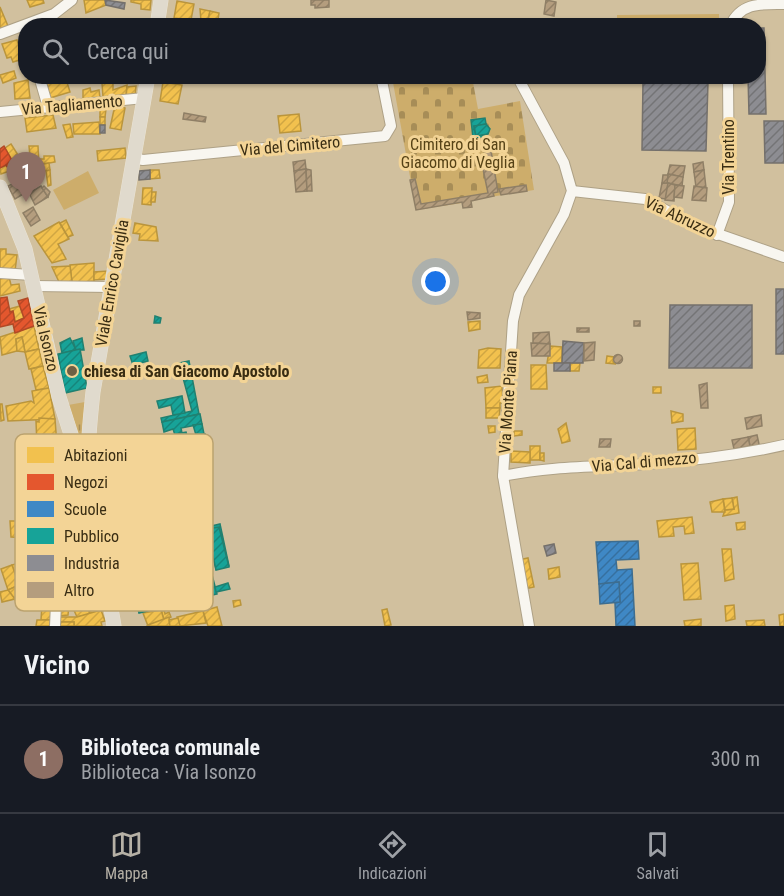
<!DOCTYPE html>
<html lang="it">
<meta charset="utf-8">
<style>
:root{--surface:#171b24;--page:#20242c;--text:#f1f3f6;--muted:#9ea1a6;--line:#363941;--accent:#b6b1a6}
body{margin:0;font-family:"Roboto Condensed",sans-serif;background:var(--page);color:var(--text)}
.you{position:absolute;left:436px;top:282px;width:21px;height:21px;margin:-15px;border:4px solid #fff;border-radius:50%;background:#1a73e8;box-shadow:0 0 0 9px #1a73e833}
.badge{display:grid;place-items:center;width:39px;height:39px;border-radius:50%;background:var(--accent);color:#fff;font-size:20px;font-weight:700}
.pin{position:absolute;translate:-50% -50px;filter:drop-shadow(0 2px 3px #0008)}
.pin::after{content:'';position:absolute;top:32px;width:21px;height:18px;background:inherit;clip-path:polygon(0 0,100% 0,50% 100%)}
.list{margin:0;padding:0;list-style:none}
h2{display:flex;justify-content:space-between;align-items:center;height:78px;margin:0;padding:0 24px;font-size:26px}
h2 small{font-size:20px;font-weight:400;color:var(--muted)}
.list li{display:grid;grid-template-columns:39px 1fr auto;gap:18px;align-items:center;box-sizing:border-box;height:108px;padding:0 24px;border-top:2px solid var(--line)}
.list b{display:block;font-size:22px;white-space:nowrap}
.list p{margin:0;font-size:20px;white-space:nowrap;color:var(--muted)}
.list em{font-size:20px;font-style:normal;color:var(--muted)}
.icon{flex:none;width:33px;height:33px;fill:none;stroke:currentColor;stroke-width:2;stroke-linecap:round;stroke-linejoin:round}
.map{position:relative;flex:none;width:784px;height:626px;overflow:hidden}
.search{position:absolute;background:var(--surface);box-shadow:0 2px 4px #0004;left:18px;right:18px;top:18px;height:66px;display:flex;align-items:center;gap:15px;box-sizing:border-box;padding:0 21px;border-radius:24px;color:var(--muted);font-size:22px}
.sheet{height:186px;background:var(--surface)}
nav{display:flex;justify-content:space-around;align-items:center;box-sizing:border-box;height:84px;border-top:2px solid var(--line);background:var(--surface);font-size:16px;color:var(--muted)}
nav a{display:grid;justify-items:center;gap:3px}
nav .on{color:var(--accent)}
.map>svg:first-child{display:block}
.grass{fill:url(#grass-tufts)}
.cemetery{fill:url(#cemetery-stones)}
.pitch{fill:#cdad6b}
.homes{fill:url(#homes-hatch);stroke:#ba953c;stroke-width:1.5}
.shops{fill:url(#shops-hatch);stroke:#b14a26;stroke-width:1.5}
.schools{fill:url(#schools-hatch);stroke:#3d6d90;stroke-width:1.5}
.public{fill:url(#public-hatch);stroke:#218070;stroke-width:1.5}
.industry{fill:url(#industry-hatch);stroke:#74706c;stroke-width:1.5}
.building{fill:url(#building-hatch);stroke:#8f7f66;stroke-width:1.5}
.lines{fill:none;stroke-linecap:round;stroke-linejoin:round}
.minor-casing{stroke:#aea186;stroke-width:12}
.major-casing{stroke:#eae3d3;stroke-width:15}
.minor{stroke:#f8f6f0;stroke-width:10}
.major{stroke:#e0dacd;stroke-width:14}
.poi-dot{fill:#6e6044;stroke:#f3d496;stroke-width:2}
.labels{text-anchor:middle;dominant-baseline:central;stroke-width:6;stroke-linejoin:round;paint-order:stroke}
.street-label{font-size:16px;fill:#392d13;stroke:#f3d496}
.park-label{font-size:16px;fill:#564216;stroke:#f3d496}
.poi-label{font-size:16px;font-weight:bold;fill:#392d13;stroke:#f3d496;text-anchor:start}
.key{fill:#f3d496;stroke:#bba26f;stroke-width:1.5}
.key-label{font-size:16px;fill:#392d13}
</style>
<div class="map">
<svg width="784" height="626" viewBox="0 0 784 626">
<defs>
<pattern id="grass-tufts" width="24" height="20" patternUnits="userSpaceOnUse" patternTransform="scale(1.5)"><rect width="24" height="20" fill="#cdad6b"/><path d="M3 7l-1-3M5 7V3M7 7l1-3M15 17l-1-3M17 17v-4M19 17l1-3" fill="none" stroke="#a78d57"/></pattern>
<pattern id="cemetery-stones" width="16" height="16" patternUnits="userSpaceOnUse" patternTransform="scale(1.5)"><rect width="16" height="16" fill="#cdad6b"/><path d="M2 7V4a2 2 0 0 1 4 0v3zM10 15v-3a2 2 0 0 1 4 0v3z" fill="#a78d57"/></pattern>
<pattern id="homes-hatch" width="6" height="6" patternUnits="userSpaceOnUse" patternTransform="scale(1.5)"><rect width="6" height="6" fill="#f2c14e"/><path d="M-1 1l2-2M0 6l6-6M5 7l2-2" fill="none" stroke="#d0a643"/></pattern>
<pattern id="shops-hatch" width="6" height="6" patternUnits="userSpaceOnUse" patternTransform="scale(1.5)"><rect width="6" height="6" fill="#e4572e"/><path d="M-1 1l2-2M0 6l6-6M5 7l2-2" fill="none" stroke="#ba4826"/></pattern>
<pattern id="schools-hatch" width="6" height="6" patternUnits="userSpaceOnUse" patternTransform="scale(1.5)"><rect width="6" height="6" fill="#3f88c5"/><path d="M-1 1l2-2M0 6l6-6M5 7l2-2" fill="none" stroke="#36709f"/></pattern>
<pattern id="public-hatch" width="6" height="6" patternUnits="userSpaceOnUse" patternTransform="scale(1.5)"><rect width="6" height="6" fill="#17a398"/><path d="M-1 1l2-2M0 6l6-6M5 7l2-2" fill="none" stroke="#16857b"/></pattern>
<pattern id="industry-hatch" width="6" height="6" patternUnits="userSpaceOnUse" patternTransform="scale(1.5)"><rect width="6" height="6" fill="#8d8d92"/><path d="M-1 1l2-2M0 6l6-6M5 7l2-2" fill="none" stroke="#747476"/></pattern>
<pattern id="building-hatch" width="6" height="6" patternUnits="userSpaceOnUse" patternTransform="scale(1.5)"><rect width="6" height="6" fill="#b49d7e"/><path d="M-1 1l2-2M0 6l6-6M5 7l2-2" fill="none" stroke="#938066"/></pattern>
</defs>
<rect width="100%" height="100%" fill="#d1c09e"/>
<g class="grass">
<polygon points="719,14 719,25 617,25 617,15"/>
<polygon points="85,402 82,436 76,436 68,405"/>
</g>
<polygon class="cemetery" points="392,77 472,77 478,109 520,101 534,190 472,200 472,207 463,208 462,203 416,210"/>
<polygon class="pitch" points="88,171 99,193 64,210 53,190"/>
<g class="homes">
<polygon points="27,0 43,0 44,3 30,7"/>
<polygon points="84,0 105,0 106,5 86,13"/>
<polygon points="131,0 151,0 150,10 141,9 141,4 131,2"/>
<polygon points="177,1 194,4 191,20 174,18"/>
<polygon points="0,7 8,26 0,29"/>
<polygon points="200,9 210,11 208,21 201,21"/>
<polygon points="210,11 219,13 217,26 207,25"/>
<polygon points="128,20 135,21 134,23 143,26 127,26"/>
<polygon points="17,40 23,59 13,62 11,57 7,58 2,44"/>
<polygon points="14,71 16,78 3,83 0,75"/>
<polygon points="43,76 65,76 70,92 50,98"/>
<polygon points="28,80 30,98 15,99 14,83"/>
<polygon points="113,82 113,90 127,85 126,97 103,97 102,83"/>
<polygon points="163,82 182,85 178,104 160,101"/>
<polygon points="136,86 135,96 126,97 127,87"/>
<polygon points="90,88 91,92 99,90 100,98 83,100 83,90"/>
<polygon points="115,105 125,108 121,130 110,128"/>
<polygon points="100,108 106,109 105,117 100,117"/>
<polygon points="299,114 301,131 280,133 278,116"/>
<polygon points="53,115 56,128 27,132 25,118"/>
<rect x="100" y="117" width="5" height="8"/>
<polygon points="99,122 100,134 74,134 73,124"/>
<polygon points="70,124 73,137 67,138 63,125"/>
<polygon points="11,144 18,155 18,168 1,174 0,168 6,165 8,168 14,164 5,148"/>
<polygon points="29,146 38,146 39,165 31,167"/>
<polygon points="125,148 126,158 98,161 97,151"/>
<polygon points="30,154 31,167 18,168 16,155"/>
<polygon points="44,156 54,156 55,162 39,165 39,159 44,159"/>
<polygon points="49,163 50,170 35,173 33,166"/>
<polygon points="50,170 51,185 48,186 46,171"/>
<polygon points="150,170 159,170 160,178 150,179"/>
<polygon points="143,188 152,188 151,205 142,204"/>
<polygon points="152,192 156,192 155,202 151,202"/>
<polygon points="66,220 73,235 68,237 60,223"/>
<polygon points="59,222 69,239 58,244 66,259 52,263 34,236"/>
<polygon points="135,223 156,227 158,241 139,240 140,234 133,233"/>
<polygon points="0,249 6,249 6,254 17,255 15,271 0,270"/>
<polygon points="94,263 94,281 72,283 70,265"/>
<polygon points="70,266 72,282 60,284 52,267"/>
<polygon points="108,271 106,279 94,280 94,272"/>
<polygon points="9,277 11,285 19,284 20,291 0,296 0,279"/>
<polygon points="20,306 24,318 15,322 13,311 10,312 9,309"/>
<polygon points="480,321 480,329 469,331 468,322"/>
<polygon points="34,326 39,349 25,352 22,337 16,339 17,351 2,355 0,337"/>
<polygon points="22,337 25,352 17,351 16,339"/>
<polygon points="550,346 562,347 562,363 547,363"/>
<polygon points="488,348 501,349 500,368 478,368 479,350"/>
<polygon points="39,349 43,366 29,369 25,352"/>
<polygon points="607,356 614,357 613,362 616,364 606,363"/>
<polygon points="570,363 580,363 579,371 570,371"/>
<polygon points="531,365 546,365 547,389 531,389"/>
<polygon points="43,366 49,388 36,390 31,369"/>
<polygon points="487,375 488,382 478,383 477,377"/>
<polygon points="502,386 503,403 500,403 500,408 486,408 485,388"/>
<rect x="653" y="387" width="8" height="6"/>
<polygon points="49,388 55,419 8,421 6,406 31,401 34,403 32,391"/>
<polygon points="0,404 2,404 4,420 1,421"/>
<polygon points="486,408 500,408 499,418 486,418"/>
<polygon points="671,411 683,414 683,421 672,423"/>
<polygon points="39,418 55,419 57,446 37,447 36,421 39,422"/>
<polygon points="566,423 570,441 562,443 558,429"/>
<polygon points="488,426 495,426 495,432 489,433"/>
<polygon points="695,428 696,449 678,450 677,429"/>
<polygon points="514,431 522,431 522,435 514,436"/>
<rect x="530" y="446" width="10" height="14"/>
<polygon points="511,451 530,452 530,463 511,462"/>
<polygon points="540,453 544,453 544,461 540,460"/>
<polygon points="35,487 52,487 51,539 11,537 10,521 35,521"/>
<polygon points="737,497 739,513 723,516 725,510 734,509 732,498"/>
<polygon points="732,498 734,509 725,510 723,499"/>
<polygon points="723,499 725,512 712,512 710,502"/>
<polygon points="692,517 694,533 685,534 684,526 673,527 674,536 659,537 657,521"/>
<polygon points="745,522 745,529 737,530 736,523"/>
<polygon points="722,549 731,549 734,579 725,581"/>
<polygon points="37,558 39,566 14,572 12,565"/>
<polygon points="528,558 534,587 524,589 518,560"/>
<polygon points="698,563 701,599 684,600 681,564"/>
<polygon points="12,565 19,585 8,590 1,569"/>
<polygon points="559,567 560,577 549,579 548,569"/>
<polygon points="19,585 25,601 18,604 8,590"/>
<polygon points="98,586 105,610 90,614 87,605 92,604 88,589"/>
<polygon points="8,590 15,599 2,602 0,592"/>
<polygon points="59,595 70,595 68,615 58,616"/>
<polygon points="240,600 241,605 234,607 233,601"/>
<polygon points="42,605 52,606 51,620 41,620"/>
<polygon points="87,605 90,614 77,617 73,608"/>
<polygon points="734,605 735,619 726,621 725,606"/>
<polygon points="217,607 222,626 208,626 203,611"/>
<polygon points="164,609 165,614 169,612 171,617 164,620 161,610"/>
<polygon points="387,609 391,625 385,626 382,610"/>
<polygon points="101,610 105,621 101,622 102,626 74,626 74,622 58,622 59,617 77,617"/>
<polygon points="161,610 164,620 148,626 143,613"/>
<polygon points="203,611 206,623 180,626 177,617"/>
<polygon points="784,614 784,626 780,626 779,615"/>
<polygon points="169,617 170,626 147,626 148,625"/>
<polygon points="178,618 180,626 170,626 169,620"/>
<polygon points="701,619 701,626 685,626 684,621"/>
<polygon points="37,620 51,620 51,626 36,626"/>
<polygon points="764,620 765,626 747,626 746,621"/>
<rect x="57" y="622" width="17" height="4"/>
</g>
<g class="shops">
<polygon points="4,146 14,164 8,168 6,165 0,168 0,149"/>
<polygon points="7,297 10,312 13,311 15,322 24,318 18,301 28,298 34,326 15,333 13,324 0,327 0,298"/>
</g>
<g class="schools">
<polygon points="638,541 639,559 616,560 617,570 632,569 635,626 616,626 615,603 620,602 619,582 599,584 596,542"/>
<polygon points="619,582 620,602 600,604 599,584"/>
</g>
<g class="public">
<polygon points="485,118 486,124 474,126 476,136 484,135 485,137 473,138 471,120"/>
<polygon points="486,124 490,129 488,134 476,136 474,126"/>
<polygon points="155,316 161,318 160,323 154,323"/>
<polygon points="70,338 76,350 62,353 60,343"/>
<polygon points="82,338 84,350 76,350 73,341"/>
<polygon points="80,349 87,388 65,393 58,354"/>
<polygon points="146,352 148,361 133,365 130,356"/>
<polygon points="189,361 199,414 162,422 161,418 192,411 179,363"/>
<polygon points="182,396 185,413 173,415 171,405 159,408 157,401"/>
<polygon points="200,414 202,424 181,428 182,433 175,435 173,429 164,432 162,422"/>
<polygon points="202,424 204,434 196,435 193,425"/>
<polygon points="186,432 192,459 185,460 180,433"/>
<polygon points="180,433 189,480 111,500 105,477 170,461 165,437"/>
<polygon points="205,434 209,454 200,457 196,435"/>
<polygon points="220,524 229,566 216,569 207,527"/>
<polygon points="219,527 229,567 216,570 207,529"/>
<polygon points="211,571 217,594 139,613 133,590"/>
<polygon points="228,583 230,589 216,592 215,587"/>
</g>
<g class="industry">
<polygon points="105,0 125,3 124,9 106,5"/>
<polygon points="758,28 764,28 766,114 749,114 748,76 758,76"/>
<polygon points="643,81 708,82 706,151 642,150"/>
<polygon points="764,121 784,121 784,163 765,163"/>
<rect x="100" y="125" width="5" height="8"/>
<polygon points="150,170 150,179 139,180 139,171"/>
<rect x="776" y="289" width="8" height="65"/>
<polygon points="670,305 752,305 752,368 669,368"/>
<polygon points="563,341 584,343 583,363 562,363"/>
<rect x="554" y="363" width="16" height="8"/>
<polygon points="554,544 556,553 547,556 544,546"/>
</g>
<g class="building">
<polygon points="311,0 329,0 329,7 315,8 315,5 311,5"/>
<polygon points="546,0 556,2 554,16 544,14"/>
<polygon points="184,113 206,117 205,122 183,119"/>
<polygon points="489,139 498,192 493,193 494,196 471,201 472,207 463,208 462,202 416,210 410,180 415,179 421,204 488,193 483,169 488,168 483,140"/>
<polygon points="305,160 306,169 294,171 293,162"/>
<polygon points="703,162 704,170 694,172 693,164"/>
<polygon points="670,165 685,166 683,177 668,174"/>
<polygon points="306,169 307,191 296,192 294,171"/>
<polygon points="306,169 311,170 312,191 307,191"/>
<polygon points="704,170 706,188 696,187 694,172"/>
<polygon points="668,174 683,177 682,186 668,183 666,199 659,198 662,183 667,183"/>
<polygon points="663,175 668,175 667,183 662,183"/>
<polygon points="22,179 30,193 25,193 18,181"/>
<polygon points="18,181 25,193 15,199 8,186"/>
<polygon points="668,183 675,185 674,201 665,200"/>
<polygon points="526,185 527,191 501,195 499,189"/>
<polygon points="675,185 684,186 682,198 674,197"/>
<polygon points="41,186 48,197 35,205 29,193"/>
<polygon points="44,186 50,192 48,197 42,188"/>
<polygon points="694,186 707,188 706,201 692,200"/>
<polygon points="33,207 40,220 31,226 23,213"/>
<polygon points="467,312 480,313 480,318 468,320"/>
<rect x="634" y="321" width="6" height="5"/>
<rect x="577" y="328" width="12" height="4"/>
<polygon points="549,332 550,344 533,343 533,333"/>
<polygon points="595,342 594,360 584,361 584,343"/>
<polygon points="531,343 550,344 550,356 532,356"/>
<circle cx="618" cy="359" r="4.5"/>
<polygon points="707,383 708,408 701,408 699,385"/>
<polygon points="761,415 762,426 747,429 745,418"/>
<polygon points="757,435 759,444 757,450 734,449 750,446 748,437"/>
<polygon points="748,437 750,446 734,449 732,440"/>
<polygon points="600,439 611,439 610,447 599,447"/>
</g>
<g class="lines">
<defs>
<g id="minor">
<path d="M730,26C741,2 761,4 784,4"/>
<polyline points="0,34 54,14 72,0"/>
<polyline points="39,76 48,107"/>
<polyline points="517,76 564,163 572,191 564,214 519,295 513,321 503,476 529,626"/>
<polyline points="0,112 144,98"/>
<polyline points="133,158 143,160 385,136 391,126 381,76"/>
<polyline points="572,191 645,199 695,226 784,257"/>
<polyline points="717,235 729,202 728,76"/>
<polyline points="0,273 31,275"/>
<polyline points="34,286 111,287"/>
<path d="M503,476C550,466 598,467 646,464C692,461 739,455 784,445"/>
<polyline points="55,626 60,516 93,513"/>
</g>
<g id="major">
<polyline points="157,26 161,0"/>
<polyline points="0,187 25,249 59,397 85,478"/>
<path d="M114,626C106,576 91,527 89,475C87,448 90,420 93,392L148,76"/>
</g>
</defs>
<use href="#minor" class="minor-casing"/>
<use href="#major" class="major-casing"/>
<use href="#minor" class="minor"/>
<use href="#major" class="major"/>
</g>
<circle class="poi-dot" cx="72" cy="371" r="6"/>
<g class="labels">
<g class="street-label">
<text transform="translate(72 105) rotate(-5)">Via Tagliamento</text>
<text transform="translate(290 146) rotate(-5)">Via del Cimitero</text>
<text transform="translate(728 157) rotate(-90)">Via Trentino</text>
<text transform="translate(680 217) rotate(25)">Via Abruzzo</text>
<text transform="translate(112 283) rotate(-80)">Viale Enrico Caviglia</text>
<text transform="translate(46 339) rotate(77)">Via Isonzo</text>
<text transform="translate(508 402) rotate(-86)">Via Monte Piana</text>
<text transform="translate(644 462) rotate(-5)">Via Cal di mezzo</text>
</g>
<g class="park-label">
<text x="458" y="144">Cimitero di San<tspan x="458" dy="18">Giacomo di Veglia</tspan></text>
</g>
<g class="poi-label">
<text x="84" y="371">chiesa di San Giacomo Apostolo</text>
</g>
</g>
<rect x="15" y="434" width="198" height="177" rx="9" class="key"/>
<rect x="27" y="447" width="27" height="16" fill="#f2c14e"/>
<rect x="27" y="474" width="27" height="16" fill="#e4572e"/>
<rect x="27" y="501" width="27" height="16" fill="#3f88c5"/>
<rect x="27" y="528" width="27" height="16" fill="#17a398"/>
<rect x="27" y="555" width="27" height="16" fill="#8d8d92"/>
<rect x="27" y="582" width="27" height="16" fill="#b49d7e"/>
<g class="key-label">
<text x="64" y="461">Abitazioni</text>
<text x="64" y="488">Negozi</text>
<text x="64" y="515">Scuole</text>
<text x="64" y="542">Pubblico</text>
<text x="64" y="569">Industria</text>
<text x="64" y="596">Altro</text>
</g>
</svg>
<div class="you"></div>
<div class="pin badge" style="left:26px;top:202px;background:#8d6e63">1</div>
<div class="search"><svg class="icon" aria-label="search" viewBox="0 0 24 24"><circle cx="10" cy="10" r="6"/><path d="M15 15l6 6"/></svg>Cerca qui</div>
</div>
<section class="sheet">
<h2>Vicino<small></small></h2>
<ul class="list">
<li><span class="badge" style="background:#8d6e63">1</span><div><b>Biblioteca comunale</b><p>Biblioteca · Via Isonzo</p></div><em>300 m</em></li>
</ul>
</section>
<nav>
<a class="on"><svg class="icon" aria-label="map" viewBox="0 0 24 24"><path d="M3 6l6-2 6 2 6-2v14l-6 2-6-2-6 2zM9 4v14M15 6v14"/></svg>Mappa</a>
<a><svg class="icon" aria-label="directions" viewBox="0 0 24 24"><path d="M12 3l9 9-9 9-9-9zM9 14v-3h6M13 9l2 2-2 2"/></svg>Indicazioni</a>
<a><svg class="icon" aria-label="saved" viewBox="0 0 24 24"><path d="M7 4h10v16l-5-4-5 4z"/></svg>Salvati</a>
</nav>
